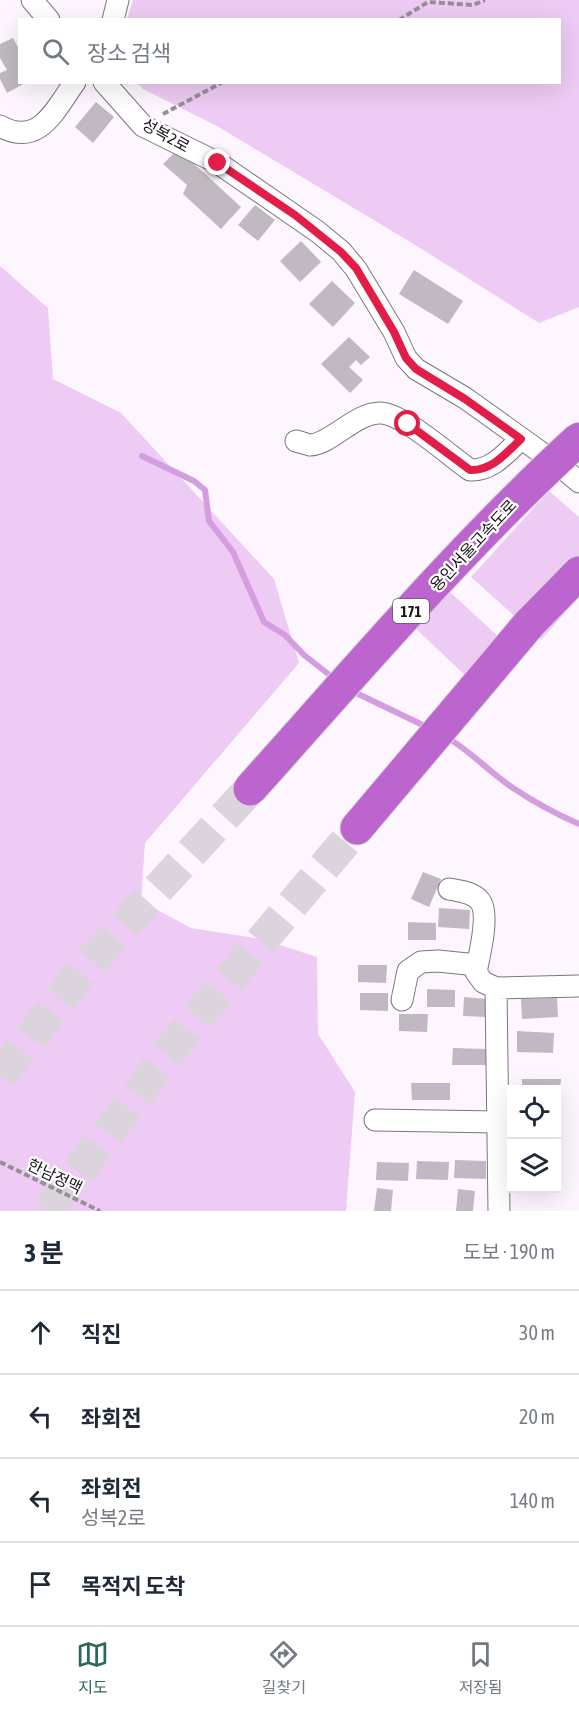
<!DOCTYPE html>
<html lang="ko">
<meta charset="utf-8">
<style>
:root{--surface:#fff;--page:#f2f2f3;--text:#1f2937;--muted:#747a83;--line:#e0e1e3;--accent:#2c6a58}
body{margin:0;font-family:"Asap Condensed","Noto Sans KR",sans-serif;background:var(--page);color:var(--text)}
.controls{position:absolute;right:18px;bottom:18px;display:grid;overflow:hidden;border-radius:0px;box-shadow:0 6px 24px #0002}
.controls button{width:54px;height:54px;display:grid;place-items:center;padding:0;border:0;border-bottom:2px solid var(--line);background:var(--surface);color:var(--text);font:30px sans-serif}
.stop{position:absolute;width:18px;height:18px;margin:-14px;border:4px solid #e11d48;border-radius:50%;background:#fff}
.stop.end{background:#e11d48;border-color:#fff;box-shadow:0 2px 6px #0008}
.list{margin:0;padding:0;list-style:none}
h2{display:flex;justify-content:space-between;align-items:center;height:78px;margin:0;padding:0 24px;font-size:26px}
h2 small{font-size:20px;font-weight:400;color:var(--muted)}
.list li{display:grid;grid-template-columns:39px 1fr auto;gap:18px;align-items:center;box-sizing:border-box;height:84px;padding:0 24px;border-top:2px solid var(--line)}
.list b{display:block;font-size:22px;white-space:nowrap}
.list p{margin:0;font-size:20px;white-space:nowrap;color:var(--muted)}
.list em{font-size:20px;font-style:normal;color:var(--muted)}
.icon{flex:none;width:33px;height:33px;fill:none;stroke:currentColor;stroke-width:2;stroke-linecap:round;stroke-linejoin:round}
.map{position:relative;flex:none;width:579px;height:1211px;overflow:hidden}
.search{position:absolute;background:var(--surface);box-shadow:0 6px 24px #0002;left:18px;right:18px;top:18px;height:66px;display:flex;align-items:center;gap:15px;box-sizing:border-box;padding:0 21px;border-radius:0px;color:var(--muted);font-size:22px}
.sheet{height:414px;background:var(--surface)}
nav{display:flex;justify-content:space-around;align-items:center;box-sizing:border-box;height:84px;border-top:2px solid var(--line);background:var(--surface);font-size:16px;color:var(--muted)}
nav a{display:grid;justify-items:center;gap:3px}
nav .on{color:var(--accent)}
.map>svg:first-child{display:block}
.green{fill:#edcbf4}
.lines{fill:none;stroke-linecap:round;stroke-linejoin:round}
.stream{stroke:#d49ddf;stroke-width:6}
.building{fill:#c0b9c1}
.highway-tunnel{stroke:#dcd4dc;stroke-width:33;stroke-dasharray:33 16;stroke-linecap:butt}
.street-casing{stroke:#7c767e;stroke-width:23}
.highway-casing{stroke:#d5d5d5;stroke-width:35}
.path{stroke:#958f96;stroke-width:4;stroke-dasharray:6 3;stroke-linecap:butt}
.street{stroke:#fff;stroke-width:21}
.highway{stroke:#bd65cf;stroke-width:33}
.highway-bridge-casing{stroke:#d5d5d5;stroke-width:35;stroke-linecap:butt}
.highway-bridge{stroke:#bd65cf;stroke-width:33}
.route{stroke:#e11d48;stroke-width:8}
.labels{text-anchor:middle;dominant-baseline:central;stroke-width:4.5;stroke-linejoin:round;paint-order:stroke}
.shield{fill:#fff;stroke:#5d5b5d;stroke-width:1.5}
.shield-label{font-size:15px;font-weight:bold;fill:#181518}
.street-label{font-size:16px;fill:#181518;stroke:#fff}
</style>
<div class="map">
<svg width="579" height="1211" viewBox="0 0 579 1211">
<rect width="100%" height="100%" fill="#fef6ff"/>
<g class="green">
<polygon points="133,0 579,0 579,307 539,323 412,243 217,126 143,89 137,83 560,82 560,20 127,19"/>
<polygon points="0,266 48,308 53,379 121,413 274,579 299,663 145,843 141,901 191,928 261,939 317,957 318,1034 355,1092 346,1211 0,1211"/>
<polygon points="549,491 579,517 579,597 541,640 471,577"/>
<polygon points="449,591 503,641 468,678 414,627"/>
</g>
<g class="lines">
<g class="stream">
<polyline points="142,456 194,481 205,490 209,521 233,552 264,622 285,635 304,655 336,680"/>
<polyline points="352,691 429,728"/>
<path d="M446,737C471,751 489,772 513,788C534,802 556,814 579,824"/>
</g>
</g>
<g class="building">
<polygon points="13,38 20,51 20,82 27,82 7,93 0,79 0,73 7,70 0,58 0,44"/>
<polygon points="96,102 114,117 93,143 75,127"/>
<polygon points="178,149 241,207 221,229 183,194 187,185 163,164"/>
<polygon points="255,205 275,220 258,241 238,225"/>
<polygon points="301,241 321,262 300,282 280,261"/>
<polygon points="414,270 463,301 448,324 399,294"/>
<polygon points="332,281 355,303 333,327 309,304"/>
<polygon points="349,337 370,357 361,365 356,360 349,367 363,380 350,393 321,364"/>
<polygon points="423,872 441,879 429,907 411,899"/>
<polygon points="439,908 470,910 469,929 438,927"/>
<polygon points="408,922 436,923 436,940 408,940"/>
<polygon points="358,965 387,965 386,983 358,982"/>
<polygon points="427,989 455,990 455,1007 427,1007"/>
<polygon points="360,993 388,993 388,1011 360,1010"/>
<polygon points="464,997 487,999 486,1017 463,1016"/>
<polygon points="557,998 558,1017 522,1019 521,999"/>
<polygon points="399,1014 428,1014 427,1032 399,1031"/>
<polygon points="517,1031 554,1033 553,1053 517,1052"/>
<polygon points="453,1048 486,1049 486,1065 452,1065"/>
<polygon points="522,1079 561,1079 560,1091 556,1091 556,1090 522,1090"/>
<polygon points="411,1083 450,1083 450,1100 412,1100"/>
<polygon points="455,1160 486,1161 486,1179 454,1178"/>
<polygon points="417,1161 449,1162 448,1180 416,1179"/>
<polygon points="377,1162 409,1163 408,1181 376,1180"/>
<polygon points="377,1188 393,1190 391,1211 374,1211"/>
<polygon points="458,1189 475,1191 473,1211 456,1211"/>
</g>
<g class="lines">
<g class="highway-tunnel">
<polyline points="0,1076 85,968 250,789"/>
<polyline points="48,1211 187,1029 357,828"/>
</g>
<defs>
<g id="street">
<polyline points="32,0 49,20"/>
<polyline points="113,20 118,0"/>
<polyline points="104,82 143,126 218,163 318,232 341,251 356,269 394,332 406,358 416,369 465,398 560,466 579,482"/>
<path d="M0,126C39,148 55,110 75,82"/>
<path d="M296,441C300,442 306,444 310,445C330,445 356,412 381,413C403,414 450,456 470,470C492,471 506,453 521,439"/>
<path d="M449,889C459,891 473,892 480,901C490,914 479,957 476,972L483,982L496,988"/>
<polyline points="402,1000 408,971 421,962 438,961 477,965"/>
<polyline points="375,1120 497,1122"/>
<polyline points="499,1211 496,988 579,986"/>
</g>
<polyline id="highway" points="357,828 529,624 579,573"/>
</defs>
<use href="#street" class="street-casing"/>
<use href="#highway" class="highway-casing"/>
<g class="path">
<polyline points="399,20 428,2 473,5 485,0"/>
<polyline points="163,114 223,82"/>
<polyline points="0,1162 100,1211"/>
</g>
<use href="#street" class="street"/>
<use href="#highway" class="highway"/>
<defs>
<path id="highway-bridge" d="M250,789C357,670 461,547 579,439"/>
</defs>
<use href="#highway-bridge" class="highway-bridge-casing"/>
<use href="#highway-bridge" class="highway-bridge"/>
</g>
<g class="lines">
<path class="route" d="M218,163L295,215L341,252L356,268L394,332L406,358L416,369L465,399L521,439C506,453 492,471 470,470L408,424"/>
</g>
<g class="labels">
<rect class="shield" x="393" y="599" width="36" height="24" rx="4.5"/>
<g class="shield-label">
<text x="411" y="611">171</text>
</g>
<g class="street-label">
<text transform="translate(166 135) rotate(29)">성복2로</text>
<text transform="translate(473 545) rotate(-47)">용인서울고속도로</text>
<text transform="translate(55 1176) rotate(26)">한남정맥</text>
</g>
</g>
</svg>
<div class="controls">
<button><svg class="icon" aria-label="locate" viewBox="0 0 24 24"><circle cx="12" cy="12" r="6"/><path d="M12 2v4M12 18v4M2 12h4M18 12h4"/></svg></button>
<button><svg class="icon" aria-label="layers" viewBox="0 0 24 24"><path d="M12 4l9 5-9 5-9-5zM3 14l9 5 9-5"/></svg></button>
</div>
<div class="stop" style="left:408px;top:424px"></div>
<div class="stop end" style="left:218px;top:163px"></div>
<div class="search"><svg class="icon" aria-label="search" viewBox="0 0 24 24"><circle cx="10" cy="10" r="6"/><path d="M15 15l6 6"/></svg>장소 검색</div>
</div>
<section class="sheet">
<h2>3 분<small>도보 · 190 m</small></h2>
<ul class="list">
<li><svg class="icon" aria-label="ahead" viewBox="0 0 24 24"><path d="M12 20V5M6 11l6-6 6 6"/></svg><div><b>직진</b></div><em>30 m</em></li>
<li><svg class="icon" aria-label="left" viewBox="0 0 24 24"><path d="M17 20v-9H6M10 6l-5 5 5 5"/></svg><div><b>좌회전</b></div><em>20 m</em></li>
<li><svg class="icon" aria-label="left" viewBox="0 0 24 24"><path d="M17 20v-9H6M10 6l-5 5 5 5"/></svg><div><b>좌회전</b><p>성복2로</p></div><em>140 m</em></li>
<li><svg class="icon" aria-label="arrive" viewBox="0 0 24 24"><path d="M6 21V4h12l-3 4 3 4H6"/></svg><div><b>목적지 도착</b></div></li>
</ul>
</section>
<nav>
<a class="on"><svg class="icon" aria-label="map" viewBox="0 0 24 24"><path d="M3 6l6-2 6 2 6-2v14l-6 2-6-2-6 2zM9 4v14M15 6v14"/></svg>지도</a>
<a><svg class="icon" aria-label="directions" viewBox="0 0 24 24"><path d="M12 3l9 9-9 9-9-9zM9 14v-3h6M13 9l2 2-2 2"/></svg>길찾기</a>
<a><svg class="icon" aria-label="saved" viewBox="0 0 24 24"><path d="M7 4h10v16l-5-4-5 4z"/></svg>저장됨</a>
</nav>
